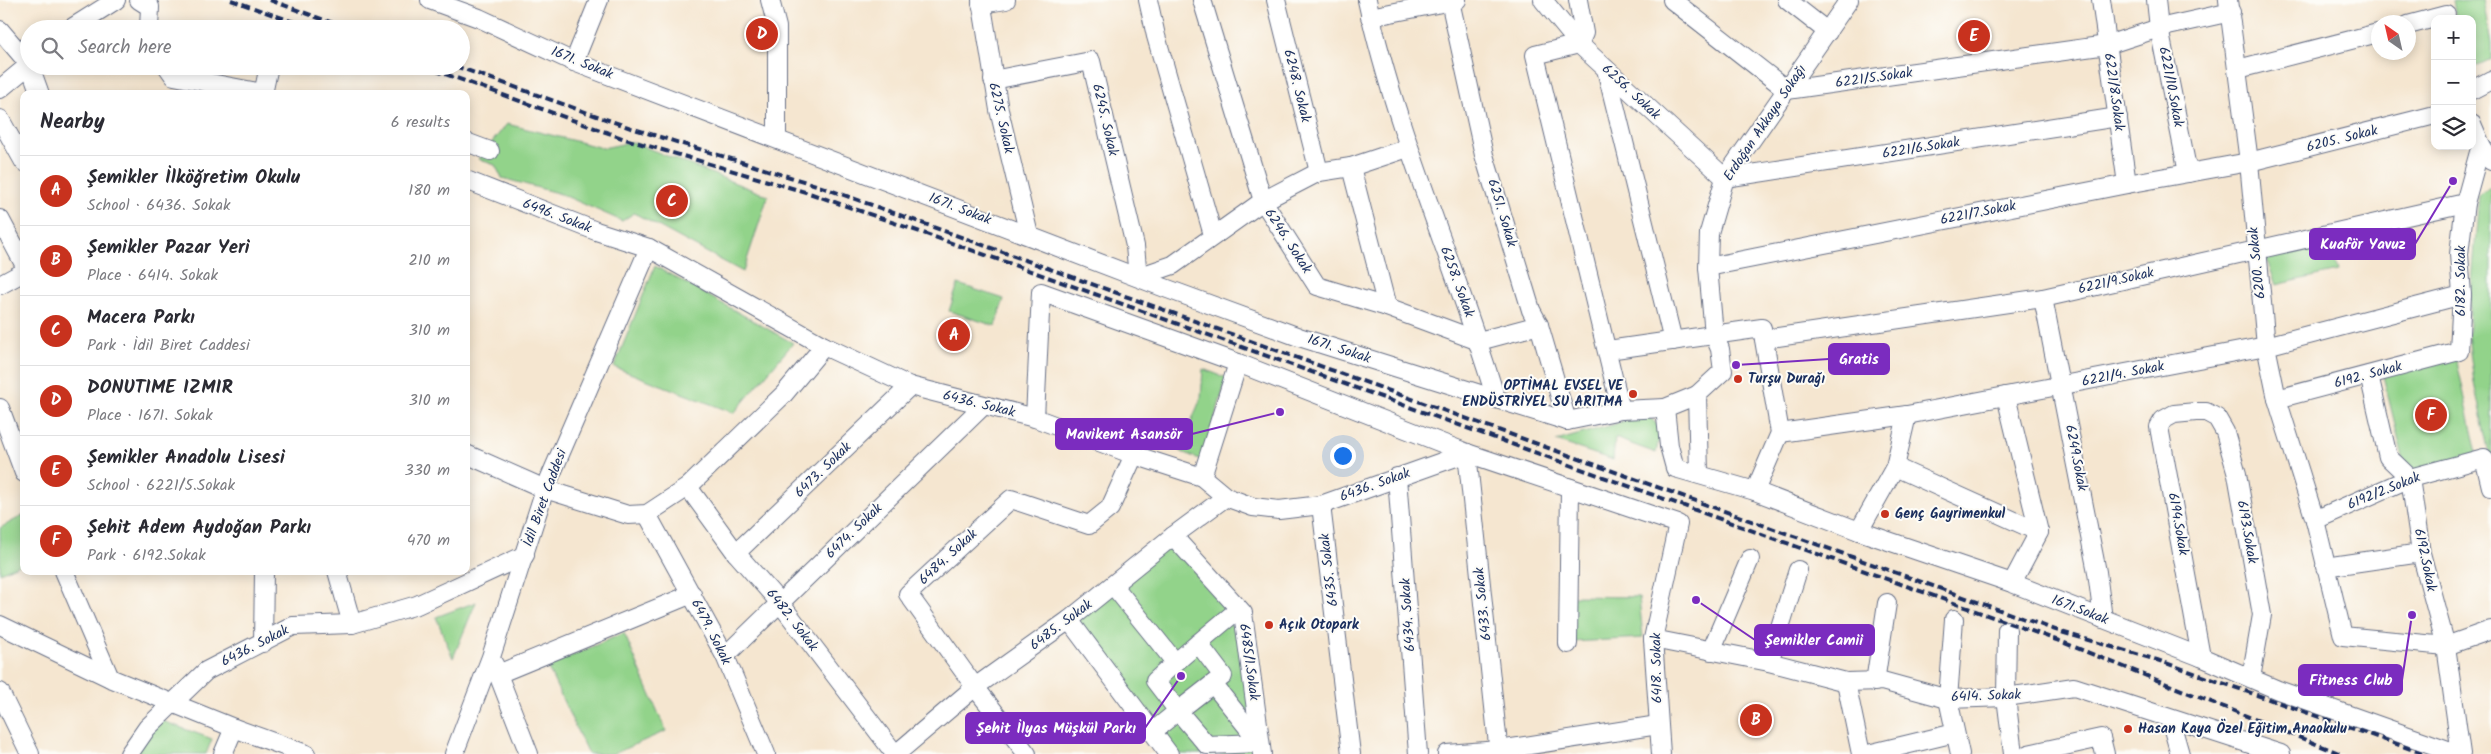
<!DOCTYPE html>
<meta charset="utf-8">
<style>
:root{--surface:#fff;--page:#f7f7f7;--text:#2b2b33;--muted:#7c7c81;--line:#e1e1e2;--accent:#c8321e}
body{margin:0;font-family:Kalam,sans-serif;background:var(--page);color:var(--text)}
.controls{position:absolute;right:15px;top:15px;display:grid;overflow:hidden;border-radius:10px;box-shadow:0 2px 12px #0003}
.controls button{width:45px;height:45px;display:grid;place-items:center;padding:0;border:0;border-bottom:1px solid var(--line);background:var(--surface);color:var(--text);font:25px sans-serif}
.compass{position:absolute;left:2371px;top:15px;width:45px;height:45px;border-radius:50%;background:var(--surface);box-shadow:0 2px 12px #0003;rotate:326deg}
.you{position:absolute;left:1342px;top:455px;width:18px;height:18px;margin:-12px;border:4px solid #fff;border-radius:50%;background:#1a73e8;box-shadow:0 0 0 8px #1a73e833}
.badge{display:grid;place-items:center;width:32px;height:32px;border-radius:50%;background:var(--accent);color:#fff;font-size:16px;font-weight:700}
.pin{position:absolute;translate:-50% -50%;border:2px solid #fff;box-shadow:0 1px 5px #0006}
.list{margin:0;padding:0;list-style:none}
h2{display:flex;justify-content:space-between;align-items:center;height:65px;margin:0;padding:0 20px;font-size:21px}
h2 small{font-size:16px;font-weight:400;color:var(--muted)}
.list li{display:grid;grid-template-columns:32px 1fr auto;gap:15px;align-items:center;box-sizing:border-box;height:70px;padding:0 20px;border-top:1px solid var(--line)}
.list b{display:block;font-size:19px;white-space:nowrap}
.list p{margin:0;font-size:16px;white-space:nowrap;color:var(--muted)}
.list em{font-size:16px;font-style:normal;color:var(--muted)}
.icon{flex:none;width:28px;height:28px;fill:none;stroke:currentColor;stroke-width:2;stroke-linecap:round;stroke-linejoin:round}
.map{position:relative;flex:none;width:2491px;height:754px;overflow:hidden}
.search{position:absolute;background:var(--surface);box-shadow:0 2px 12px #0003;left:20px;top:20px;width:450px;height:55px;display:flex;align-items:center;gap:12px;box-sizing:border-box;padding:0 18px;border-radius:28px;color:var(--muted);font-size:19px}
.panel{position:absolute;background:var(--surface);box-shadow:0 2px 12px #0003;left:20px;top:90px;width:450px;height:485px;border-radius:10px}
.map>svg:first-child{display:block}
.green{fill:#92d38a;stroke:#568174}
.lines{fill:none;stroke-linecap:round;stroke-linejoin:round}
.minor-casing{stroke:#676f86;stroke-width:20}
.minor{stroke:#fff;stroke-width:18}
.rail{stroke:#1b2f5e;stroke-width:4;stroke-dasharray:8 4;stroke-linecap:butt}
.poi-dot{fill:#c8321e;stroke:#fdfcf7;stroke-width:2}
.labels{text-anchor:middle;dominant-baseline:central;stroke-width:4;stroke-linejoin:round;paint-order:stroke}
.street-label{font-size:14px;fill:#1b2f5e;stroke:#fdfcf7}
.poi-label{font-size:14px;font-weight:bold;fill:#1b2f5e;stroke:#fdfcf7;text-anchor:start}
.leader{fill:none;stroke:#7b2cbf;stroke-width:2}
.callout-dot{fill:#7b2cbf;stroke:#fdfcf7;stroke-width:2}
.callout{fill:#7b2cbf;stroke:#7b2cbf;stroke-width:2}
.callout-label{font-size:15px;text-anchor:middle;font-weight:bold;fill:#fff}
</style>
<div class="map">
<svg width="2491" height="754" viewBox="0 0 2491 754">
<rect width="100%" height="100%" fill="#fdfcf7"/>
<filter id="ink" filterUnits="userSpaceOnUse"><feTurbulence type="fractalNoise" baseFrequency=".02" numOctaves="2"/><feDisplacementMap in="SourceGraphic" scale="10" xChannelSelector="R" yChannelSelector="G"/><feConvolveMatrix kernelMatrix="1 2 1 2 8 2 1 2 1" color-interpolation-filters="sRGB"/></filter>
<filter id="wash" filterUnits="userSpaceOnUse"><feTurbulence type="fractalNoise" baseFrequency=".0096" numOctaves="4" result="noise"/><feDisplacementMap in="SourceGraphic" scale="20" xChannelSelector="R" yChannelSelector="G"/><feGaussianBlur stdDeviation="1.12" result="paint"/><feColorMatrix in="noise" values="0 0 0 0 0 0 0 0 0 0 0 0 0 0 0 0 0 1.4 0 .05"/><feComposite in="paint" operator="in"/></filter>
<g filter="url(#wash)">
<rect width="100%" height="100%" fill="#f5e6d0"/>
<g class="green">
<polygon points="2453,0 2483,0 2491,44 2491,59 2472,68 2472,19 2456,19"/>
<polygon points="507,124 603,148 632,142 768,196 743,272 634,213 622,221 561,194 502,178 495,165 478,159"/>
<polygon points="2491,188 2491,463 2474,383 2468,335 2479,194"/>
<polygon points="2327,238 2338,271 2276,285 2266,257"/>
<polygon points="655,266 793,343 734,413 614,367"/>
<polygon points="958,284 1004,299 995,326 949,311"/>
<polygon points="2456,357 2477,454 2407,473 2383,376"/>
<polygon points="1203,369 1227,378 1202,460 1179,451 1201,398"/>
<polygon points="1647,415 1661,428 1656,453 1615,438 1613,460 1556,441"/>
<polygon points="24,515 24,562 0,573 0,528"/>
<polygon points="1173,536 1243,613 1262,754 1169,754 1069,620"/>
<polygon points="1572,596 1639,597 1643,638 1573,642"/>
<polygon points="476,602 453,658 436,617"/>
<polygon points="624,633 666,731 613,754 588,754 547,666"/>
<polygon points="160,720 212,739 206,754 134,754"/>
</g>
</g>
<g filter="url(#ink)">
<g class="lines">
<defs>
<g id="minor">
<polyline points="139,0 150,7 149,29"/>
<polyline points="430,0 479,18 574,62 1165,288 1299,337 1496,399"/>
<polyline points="770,0 777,27 777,139"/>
<polyline points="981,0 999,110 1029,235"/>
<polyline points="1148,0 1156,36 1213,235"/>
<polyline points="1202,0 1263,201 1317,286 1387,307 1479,341 1539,325"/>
<polyline points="1276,0 1319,172"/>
<path d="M1367,0C1397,137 1456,265 1496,399L1567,421L1621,410L1665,408"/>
<polyline points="1543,0 1579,44 1725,178 2118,117"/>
<polyline points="1578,0 1584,33 1579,44 1535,55 1621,410"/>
<polyline points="1672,0 1787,90 2107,45 2159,28 2231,12"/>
<polyline points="1787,0 1828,32"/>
<polyline points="2101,0 2127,184"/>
<polyline points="2156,0 2159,28 2188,173"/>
<polyline points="2228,0 2249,162 2266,346 2277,399 2315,520 2343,636 2446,646 2491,630"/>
<polyline points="1450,1 1484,155 1531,310 1539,325 1567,421"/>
<polyline points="981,4 1006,0"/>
<polyline points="1370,17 1457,0"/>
<polyline points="2408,25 2446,15"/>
<polyline points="70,29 116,0"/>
<polyline points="0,30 29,64"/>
<polyline points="574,62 599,0"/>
<polyline points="30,66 40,94"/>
<polyline points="167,66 174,76 263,93"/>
<polyline points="1606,69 1673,341"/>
<polyline points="2238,69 2378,33"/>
<polyline points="993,80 1091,61 1135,246 1138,277 1173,265 1263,201 1319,172 1351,167 1408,148"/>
<polyline points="0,89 29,65"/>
<polyline points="2472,90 2491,80"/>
<polyline points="263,94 269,66"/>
<polyline points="0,119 24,162"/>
<polyline points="2472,124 2481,145 2491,161"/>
<polyline points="466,142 490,151"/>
<polyline points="1351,167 1387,307"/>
<polyline points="466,180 596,231 649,248 824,346"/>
<polyline points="0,219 24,264"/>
<polyline points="1708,267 2127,184 2249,162 2435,115"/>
<polyline points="0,285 24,272"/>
<polyline points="2043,298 2097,572 2103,619"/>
<polyline points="1764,339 2043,298 2465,203"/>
<polyline points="1608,350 1762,328 1780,433 1755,491"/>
<polyline points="2369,375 2388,457 2410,478 2421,553 2446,646 2461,754"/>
<polyline points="1697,395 1723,371 1720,349 1714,335 1708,267 1709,233 1725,178 1849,0"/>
<polyline points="2006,396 2039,532 2012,583"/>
<polyline points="2277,399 2459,351 2462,295 2459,254 2465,203 2481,145"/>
<polyline points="0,408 24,473"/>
<polyline points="1035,418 1041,292 1238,363 1467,453 1678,524 1653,639 1661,754"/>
<polyline points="1780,433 1907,415 2266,346 2462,295"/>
<polyline points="1467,453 1499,754"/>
<polyline points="466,454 545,489 628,515 647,514 688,487 784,394 824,346 910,386 1035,418 1134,455 1202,477 1226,497 1253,507 1279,510 1321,505 1467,453"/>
<polyline points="1895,467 2039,532"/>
<polyline points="1699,474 1697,395 1665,408 1669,446 1675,468 1755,491 1859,531 2012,583 2201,657 2278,690 2459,754"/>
<polyline points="1202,477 1238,363"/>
<polyline points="1397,477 1418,754"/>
<polyline points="688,487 736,553 780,603 895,754"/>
<polyline points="1321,505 1351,754"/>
<polyline points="647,514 725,656 766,754"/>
<polyline points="2315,520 2410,478 2484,458 2491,487"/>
<polyline points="1859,531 1895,467 1907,415"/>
<polyline points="1173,536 1243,613 1262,754"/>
<polyline points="736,553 910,386"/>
<polyline points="2325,567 2421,553"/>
<polyline points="64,571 110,678"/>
<polyline points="337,571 352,624"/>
<polyline points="1113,585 1175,662"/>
<polyline points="1954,619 1948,699 1960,754"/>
<polyline points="1069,620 1169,754"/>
<polyline points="0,625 110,678 234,728 306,754"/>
<polyline points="2007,630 2006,697 2013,754"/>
<polyline points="1653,639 1769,662 1846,682 1882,681 1948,699 2006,697 2074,687 2281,754"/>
<polyline points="263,643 264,571"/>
<path d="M1198,643L1223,676L1178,711L1155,681C1182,656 1210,633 1239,609"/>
<polyline points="1568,644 1570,488"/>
<polyline points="1711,651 1750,559"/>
<polyline points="725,656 983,406"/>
<polyline points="2201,657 2159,427 2163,420 2174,414 2196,412 2206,412 2217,418 2225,432 2237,474 2262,615 2251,678"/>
<polyline points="1769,662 1798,570"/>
<polyline points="494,664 529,754"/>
<polyline points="498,674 692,594"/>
<polyline points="1846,682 1861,754"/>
<polyline points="1875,682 1887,603"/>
<polyline points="1213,684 1260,743"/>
<polyline points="0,692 30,754"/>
<polyline points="2170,719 2180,754"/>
<polyline points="1152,732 1178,711 1207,745 1260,743"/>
<polyline points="129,754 147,728 206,671 293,626 352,624 417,605 525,555"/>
<polyline points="223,754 234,728"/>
<polyline points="454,754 491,657 545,489 649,248"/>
<polyline points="896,754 975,687 1069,620 1173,536 1226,497"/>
<polyline points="1027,754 975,687 908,594 1011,499 1089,525 1110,508 1134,455"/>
<polyline points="1447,754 1499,750 1658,725"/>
<polyline points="1868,754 1955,733"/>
<polyline points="2028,754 2101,738 2105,754"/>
</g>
</defs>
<use href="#minor" class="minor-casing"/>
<use href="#minor" class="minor"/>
<g class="rail">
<polyline points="231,0 314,29"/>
<polyline points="270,0 349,29"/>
<polyline points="423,66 625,139 812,194 1014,265 2062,642 2341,754"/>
<polyline points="455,66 631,128 816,185 2061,632 2157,660 2425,754"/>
</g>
</g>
</g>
<g class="poi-dot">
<circle cx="1738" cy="379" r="5"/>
<circle cx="1633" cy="394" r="5"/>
<circle cx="1885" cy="514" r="5"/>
<circle cx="1269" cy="625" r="5"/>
<circle cx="2128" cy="729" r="5"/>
</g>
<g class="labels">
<g class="street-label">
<text transform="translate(582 63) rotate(22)">1671. Sokak</text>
<text transform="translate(1874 78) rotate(-8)">6221/5.Sokak</text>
<text transform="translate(1297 86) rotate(76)">6248. Sokak</text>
<text transform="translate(2171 87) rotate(79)">6221/10.Sokak</text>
<text transform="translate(1631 92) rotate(43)">6256. Sokak</text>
<text transform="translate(2114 92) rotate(82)">6221/8.Sokak</text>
<text transform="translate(1001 118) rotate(77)">6275. Sokak</text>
<text transform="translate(1105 120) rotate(77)">6245. Sokak</text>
<text transform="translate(1765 123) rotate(-56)">Erdoğan Akkaya Sokağı</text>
<text transform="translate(2342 139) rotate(-14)">6205. Sokak</text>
<text transform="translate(1921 148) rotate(-9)">6221/6.Sokak</text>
<text transform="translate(960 209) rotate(21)">1671. Sokak</text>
<text transform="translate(1502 213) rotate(73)">6251. Sokak</text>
<text transform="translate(1978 213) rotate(-11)">6221/7.Sokak</text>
<text transform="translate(557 216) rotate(21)">6496. Sokak</text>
<text transform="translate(1288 241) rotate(57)">6246. Sokak</text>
<text transform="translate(2257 263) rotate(-96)">6200. Sokak</text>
<text transform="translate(2116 281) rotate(-13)">6221/9.Sokak</text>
<text transform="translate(2461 281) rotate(-90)">6182. Sokak</text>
<text transform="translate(1457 282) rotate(70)">6258. Sokak</text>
<text transform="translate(1339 349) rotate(18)">1671. Sokak</text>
<text transform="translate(2123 374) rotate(-11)">6221/4. Sokak</text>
<text transform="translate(2368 375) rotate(-15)">6192. Sokak</text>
<text transform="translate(979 404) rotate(14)">6436. Sokak</text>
<text transform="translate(2076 458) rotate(79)">6249.Sokak</text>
<text transform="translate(823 470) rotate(-44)">6473. Sokak</text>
<text transform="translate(1375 485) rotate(-20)">6436. Sokak</text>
<text transform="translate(2384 491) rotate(-22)">6192/2.Sokak</text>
<text transform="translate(545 498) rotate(-70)">İdil Biret Caddesi</text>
<text transform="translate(2178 524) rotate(80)">6194.Sokak</text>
<text transform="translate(854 531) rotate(-44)">6474. Sokak</text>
<text transform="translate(2247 532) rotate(80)">6193.Sokak</text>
<text transform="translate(948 557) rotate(-43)">6484. Sokak</text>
<text transform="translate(2425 560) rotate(78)">6192.Sokak</text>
<text transform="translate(1329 570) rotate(-97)">6435. Sokak</text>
<text transform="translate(1483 604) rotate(-96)">6433. Sokak</text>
<text transform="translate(2080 610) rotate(21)">1671.Sokak</text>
<text transform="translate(1408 615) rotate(-94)">6434. Sokak</text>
<text transform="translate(792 620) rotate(52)">6482. Sokak</text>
<text transform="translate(1061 625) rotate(-37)">6485. Sokak</text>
<text transform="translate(711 632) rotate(63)">6479. Sokak</text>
<text transform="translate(255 646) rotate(-27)">6436. Sokak</text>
<text transform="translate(1249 662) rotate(82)">6485/1.Sokak</text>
<text transform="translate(1657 668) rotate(-91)">6418. Sokak</text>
<text transform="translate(1986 696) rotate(-2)">6414. Sokak</text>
</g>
<g class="poi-label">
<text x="1748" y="379">Turşu Durağı</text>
<text x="1623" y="386" text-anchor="end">OPTİMAL EVSEL VE<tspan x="1623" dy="16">ENDÜSTRİYEL SU ARITMA</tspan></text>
<text x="1895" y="514">Genç Gayrimenkul</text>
<text x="1279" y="625">Açık Otopark</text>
<text x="2138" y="729">Hasan Kaya Özel Eğitim Anaokulu</text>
</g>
</g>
<path class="leader" d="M2453 181L2415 244M1736 365L1829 359M1280 412L1192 434M1696 600L1755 640M2412 615L2402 680M1181 676L1145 728"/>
<g class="callout-dot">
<circle cx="2453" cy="181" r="5"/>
<circle cx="1736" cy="365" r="5"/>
<circle cx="1280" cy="412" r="5"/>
<circle cx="1696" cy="600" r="5"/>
<circle cx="2412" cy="615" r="5"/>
<circle cx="1181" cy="676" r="5"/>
</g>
<g class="callout">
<rect x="2310" y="229" width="105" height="30" rx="5"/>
<rect x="1829" y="344" width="60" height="30" rx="5"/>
<rect x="1056" y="419" width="136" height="30" rx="5"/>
<rect x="1755" y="625" width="119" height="30" rx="5"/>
<rect x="2299" y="665" width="103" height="30" rx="5"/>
<rect x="966" y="713" width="179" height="30" rx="5"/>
</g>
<g class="callout-label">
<text x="2363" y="249">Kuaför Yavuz</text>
<text x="1859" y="364">Gratis</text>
<text x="1124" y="439">Mavikent Asansör</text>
<text x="1814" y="645">Şemikler Camii</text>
<text x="2351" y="685">Fitness Club</text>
<text x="1056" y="733">Şehit İlyas Müşkül Parkı</text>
</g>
</svg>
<div class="controls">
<button>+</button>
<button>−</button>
<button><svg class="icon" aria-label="layers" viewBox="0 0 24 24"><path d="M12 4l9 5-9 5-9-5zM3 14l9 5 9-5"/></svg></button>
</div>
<svg class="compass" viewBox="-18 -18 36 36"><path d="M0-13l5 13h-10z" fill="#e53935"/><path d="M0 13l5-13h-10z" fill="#7c7c81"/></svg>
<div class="you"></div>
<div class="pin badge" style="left:954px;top:335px">A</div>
<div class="pin badge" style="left:1756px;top:720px">B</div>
<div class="pin badge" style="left:672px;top:201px">C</div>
<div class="pin badge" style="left:762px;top:34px">D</div>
<div class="pin badge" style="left:1974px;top:36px">E</div>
<div class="pin badge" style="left:2431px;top:415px">F</div>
<div class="search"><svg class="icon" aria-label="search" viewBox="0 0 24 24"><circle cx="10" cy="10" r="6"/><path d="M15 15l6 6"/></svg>Search here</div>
<section class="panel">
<h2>Nearby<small>6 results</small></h2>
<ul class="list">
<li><span class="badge">A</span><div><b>Şemikler İlköğretim Okulu</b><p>School · 6436. Sokak</p></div><em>180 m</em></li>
<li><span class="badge">B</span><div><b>Şemikler Pazar Yeri</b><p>Place · 6414. Sokak</p></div><em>210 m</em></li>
<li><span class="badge">C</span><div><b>Macera Parkı</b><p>Park · İdil Biret Caddesi</p></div><em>310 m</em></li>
<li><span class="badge">D</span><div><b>DONUTIME IZMIR</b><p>Place · 1671. Sokak</p></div><em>310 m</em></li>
<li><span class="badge">E</span><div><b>Şemikler Anadolu Lisesi</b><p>School · 6221/5.Sokak</p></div><em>330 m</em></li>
<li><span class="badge">F</span><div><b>Şehit Adem Aydoğan Parkı</b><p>Park · 6192.Sokak</p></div><em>470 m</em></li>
</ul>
</section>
</div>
